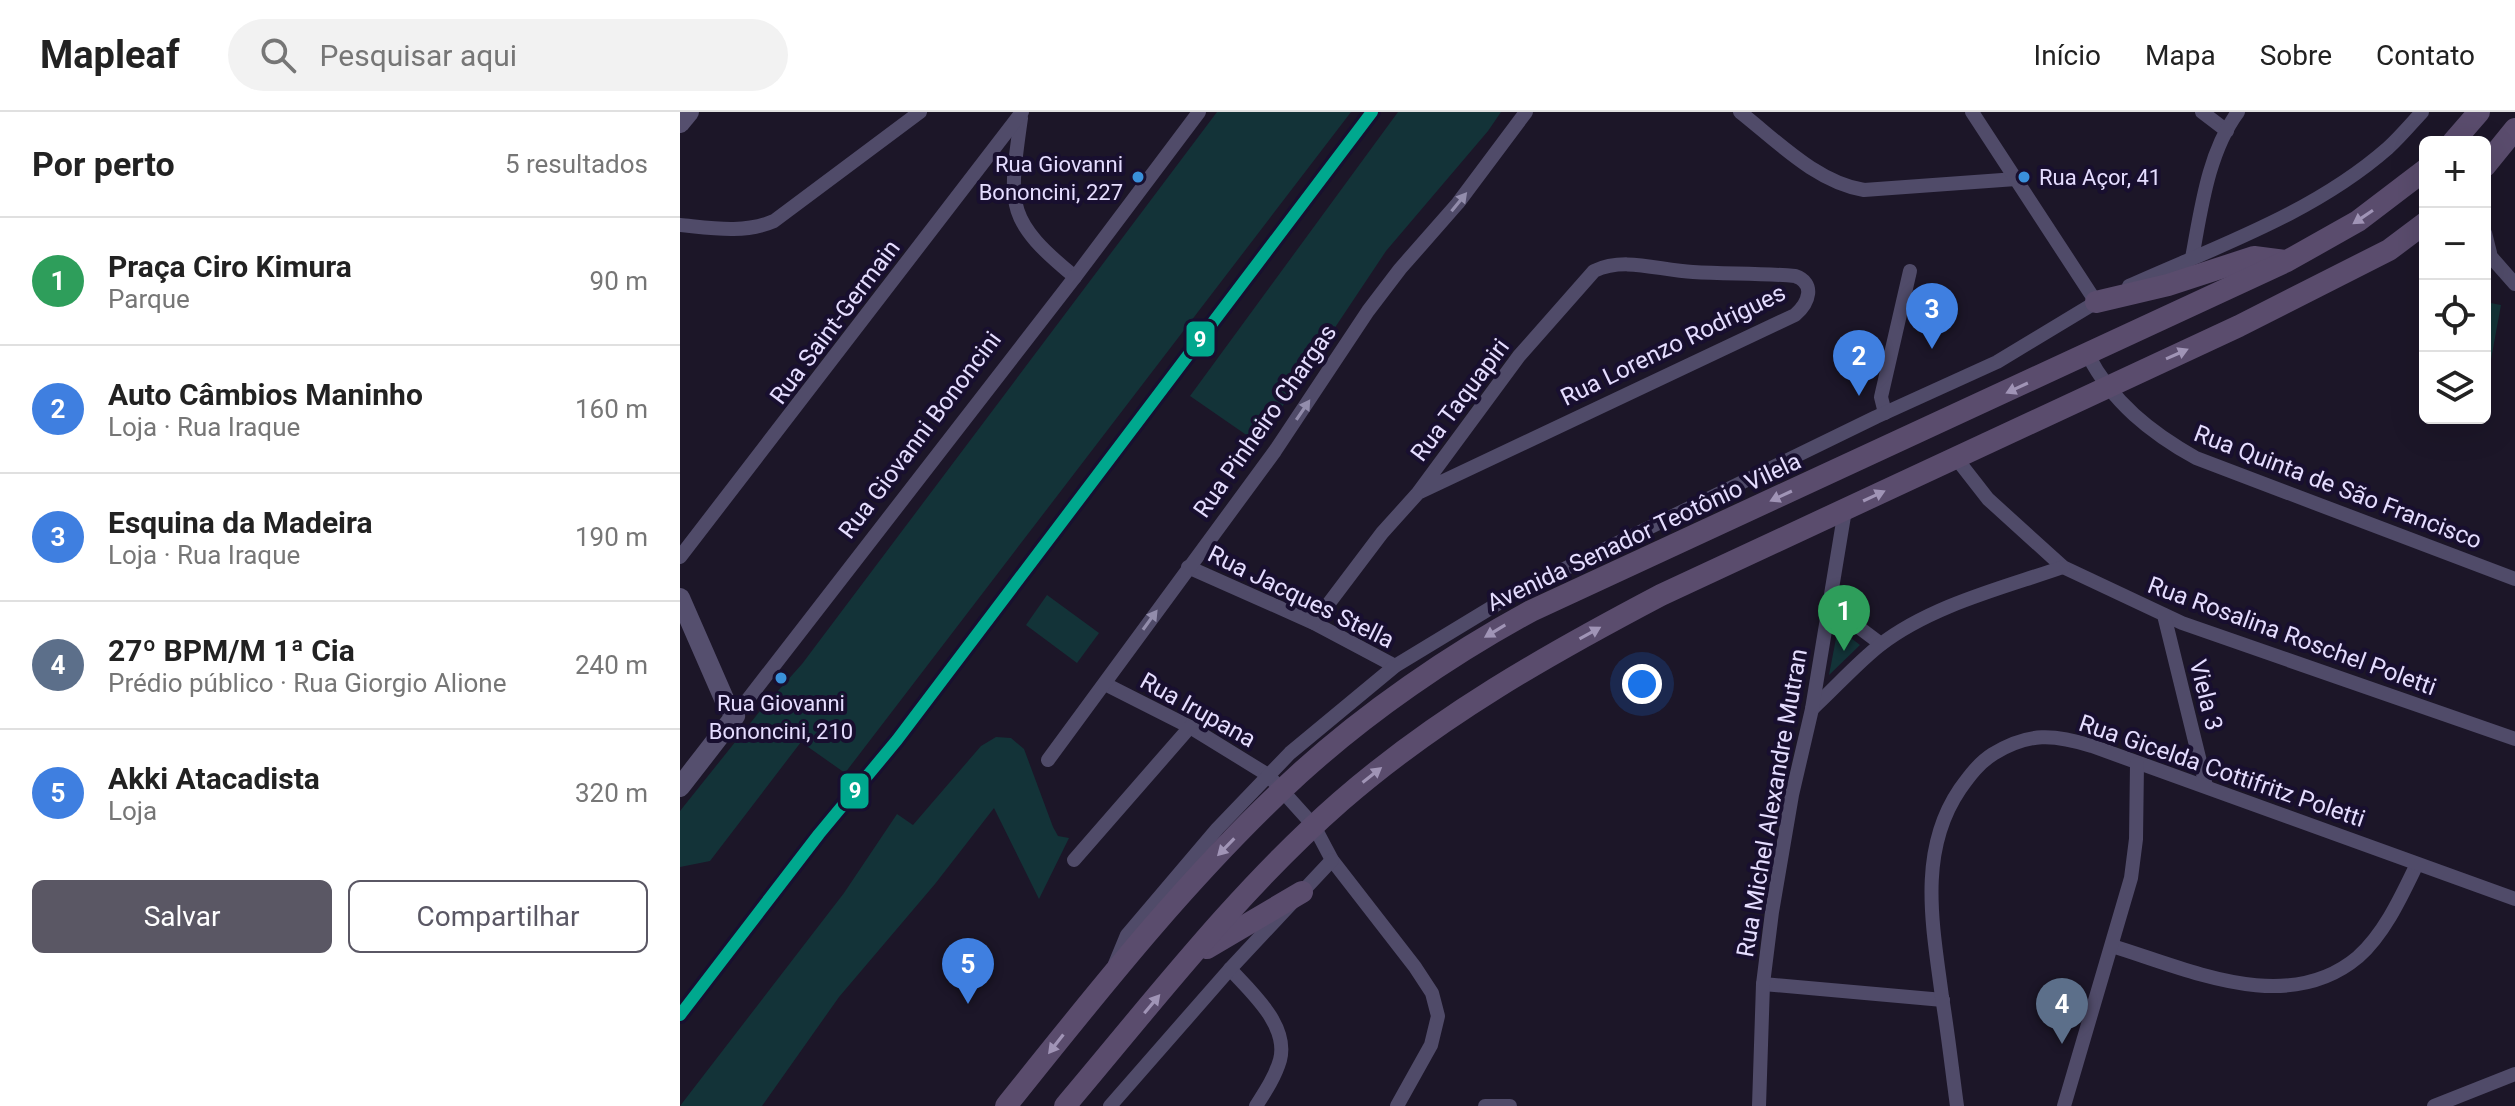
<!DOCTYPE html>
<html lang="pt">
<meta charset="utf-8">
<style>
:root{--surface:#fff;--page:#f2f2f2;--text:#222;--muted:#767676;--line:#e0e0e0;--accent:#5a5764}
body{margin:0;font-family:Roboto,sans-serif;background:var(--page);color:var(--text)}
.controls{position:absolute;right:24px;top:24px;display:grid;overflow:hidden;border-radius:12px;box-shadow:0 8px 32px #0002}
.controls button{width:72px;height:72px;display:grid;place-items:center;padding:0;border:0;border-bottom:2px solid var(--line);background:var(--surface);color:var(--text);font:40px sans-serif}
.you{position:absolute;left:962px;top:572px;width:28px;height:28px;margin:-20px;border:6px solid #fff;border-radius:50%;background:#1a73e8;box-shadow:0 0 0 12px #1a73e833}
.badge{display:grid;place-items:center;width:52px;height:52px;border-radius:50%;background:var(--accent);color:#fff;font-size:26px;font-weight:700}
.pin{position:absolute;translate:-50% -66px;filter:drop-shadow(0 2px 4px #0008)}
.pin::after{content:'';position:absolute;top:42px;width:28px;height:24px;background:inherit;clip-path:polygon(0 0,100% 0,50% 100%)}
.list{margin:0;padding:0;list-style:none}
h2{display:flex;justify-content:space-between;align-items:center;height:104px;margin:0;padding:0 32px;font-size:34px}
h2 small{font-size:26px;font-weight:400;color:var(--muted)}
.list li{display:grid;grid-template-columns:52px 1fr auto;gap:24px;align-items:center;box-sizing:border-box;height:128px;padding:0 32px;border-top:2px solid var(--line)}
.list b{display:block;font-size:30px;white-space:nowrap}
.list p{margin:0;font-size:26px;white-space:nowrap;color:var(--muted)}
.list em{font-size:26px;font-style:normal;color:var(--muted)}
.actions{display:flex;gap:16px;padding:24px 32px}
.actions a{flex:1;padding:18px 0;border:2px solid var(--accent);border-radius:12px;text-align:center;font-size:28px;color:var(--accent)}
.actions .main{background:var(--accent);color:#fff}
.icon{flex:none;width:44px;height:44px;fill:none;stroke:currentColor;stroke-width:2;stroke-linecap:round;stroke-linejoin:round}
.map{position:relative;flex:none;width:1835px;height:994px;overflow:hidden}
header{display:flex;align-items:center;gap:48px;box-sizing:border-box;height:112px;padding:0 40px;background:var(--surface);border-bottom:2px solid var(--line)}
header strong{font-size:38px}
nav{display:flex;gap:44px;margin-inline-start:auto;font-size:28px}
.search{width:560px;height:72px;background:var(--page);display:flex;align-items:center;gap:20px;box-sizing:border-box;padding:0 28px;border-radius:44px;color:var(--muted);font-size:30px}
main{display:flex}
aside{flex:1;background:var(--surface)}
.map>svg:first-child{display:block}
.green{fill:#133338}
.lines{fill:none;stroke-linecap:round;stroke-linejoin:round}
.street{stroke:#504b69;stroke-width:14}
.secondary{stroke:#554f6e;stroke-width:20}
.primary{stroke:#5a4c6d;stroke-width:22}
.rail-1-casing{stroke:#180f2f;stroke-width:18}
.rail-1{stroke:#00a88e;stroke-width:12}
.oneway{fill:#938dac}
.oneway2{fill:#a094b6}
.bus-dot{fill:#3a90db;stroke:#180f2f;stroke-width:3}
.labels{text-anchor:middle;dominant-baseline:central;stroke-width:8;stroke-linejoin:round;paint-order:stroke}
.bus-label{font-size:22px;fill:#e5ddff;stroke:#180f2f;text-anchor:end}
.street-label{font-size:24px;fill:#e5ddff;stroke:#180f2f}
.line-badge{stroke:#180f2f;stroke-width:3}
.badge-label{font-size:22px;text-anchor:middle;font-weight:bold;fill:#fff}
</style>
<header>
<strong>Mapleaf</strong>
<div class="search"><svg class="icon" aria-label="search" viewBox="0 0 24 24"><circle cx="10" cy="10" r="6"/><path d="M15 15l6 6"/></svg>Pesquisar aqui</div>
<nav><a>Início</a><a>Mapa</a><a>Sobre</a><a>Contato</a></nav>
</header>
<main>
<aside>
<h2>Por perto<small>5 resultados</small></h2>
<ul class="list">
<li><span class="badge" style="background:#2e9e5b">1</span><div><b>Praça Ciro Kimura</b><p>Parque</p></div><em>90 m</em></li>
<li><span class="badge" style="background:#3f7fe0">2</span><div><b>Auto Câmbios Maninho</b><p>Loja · Rua Iraque</p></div><em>160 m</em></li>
<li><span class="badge" style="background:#3f7fe0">3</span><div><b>Esquina da Madeira</b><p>Loja · Rua Iraque</p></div><em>190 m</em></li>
<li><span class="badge" style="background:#5c6f8a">4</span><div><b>27º BPM/M 1ª Cia</b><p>Prédio público · Rua Giorgio Alione</p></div><em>240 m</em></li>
<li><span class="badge" style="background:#3f7fe0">5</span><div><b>Akki Atacadista</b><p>Loja</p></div><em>320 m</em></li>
</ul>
<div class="actions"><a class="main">Salvar</a><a>Compartilhar</a></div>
</aside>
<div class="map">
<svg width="1835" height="994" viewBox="0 0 1835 994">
<rect width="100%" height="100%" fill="#1c1628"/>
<g class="green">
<polygon points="537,0 671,0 165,661 121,630 30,749 0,755 0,699 80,599 122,552"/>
<polygon points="718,0 821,0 808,19 706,139 578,331 510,284"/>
<polygon points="1805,190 1821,193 1805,280"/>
<polygon points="367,483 419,521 397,551 346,513"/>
<polygon points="1158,516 1180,533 1149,563"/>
<polygon points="316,625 331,626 344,637 373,715 378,724 389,726 359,787 314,696 255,772 159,885 82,994 0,994 164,781 217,702 233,713 301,634"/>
</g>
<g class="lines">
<g class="street">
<path d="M1060,0C1097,29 1136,70 1184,78L1336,67"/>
<polyline points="1292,0 1416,190"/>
<polyline points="1522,0 1547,19"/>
<path d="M341,6C329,93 324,107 395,165"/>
<path d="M0,113C31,116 64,122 94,109L240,0"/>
<polyline points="1805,121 1810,141"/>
<polyline points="1805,138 1835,172"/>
<path d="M1512,146C1521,98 1528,40 1558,0"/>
<path d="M1449,174C1538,134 1634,101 1708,36C1720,25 1731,12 1742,0"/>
<path d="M1408,243C1432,290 1471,321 1516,346L1835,467"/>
<polyline points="1205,301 1201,285 1230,159"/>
<polyline points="1276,346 1308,387 1383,455 1502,511 1835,627"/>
<polyline points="0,445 342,0"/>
<polyline points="508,455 634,511 715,554"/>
<polyline points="1149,493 1201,532"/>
<polyline points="1484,503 1526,674"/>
<path d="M634,511L702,421L738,381L839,244L914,159C946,144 980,159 1013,160C1047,162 1081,161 1115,164C1136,171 1129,191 1115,203L738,381"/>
<polyline points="425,572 510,615 588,663 634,714 652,748 735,855 752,881 758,904 751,933 717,994"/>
<path d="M1132,597C1155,576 1176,552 1200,533C1252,493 1323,476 1383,455"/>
<polyline points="55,604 395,165 519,0"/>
<polyline points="368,648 595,339 688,199 720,157 778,91 846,0"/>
<polyline points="394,748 510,615"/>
<path d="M1432,834C1508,857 1607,905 1678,845C1705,821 1722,783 1737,752"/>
<polyline points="435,852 447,823 537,717 610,641 715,554 837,480 1196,305 1317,250 1423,186"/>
<path d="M550,857C571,880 609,913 600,948C595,965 585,980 576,994"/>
<polyline points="1083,872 1263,888"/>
<polyline points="430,994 550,857 652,748"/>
<polyline points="805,994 830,994"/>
<polyline points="1079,994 1083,872 1092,800 1112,683 1132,597 1165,398"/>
<path d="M1277,994C1272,958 1268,921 1262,885C1253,815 1237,740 1280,677C1290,663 1299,651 1313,642C1349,620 1374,622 1412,634L1835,787"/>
<polyline points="1384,994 1451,766 1456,727 1457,652"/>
<polyline points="1754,994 1835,962"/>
</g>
<g class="secondary">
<polyline points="0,11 9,0"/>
<polyline points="0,486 45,589 55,604 0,675"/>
</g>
<g class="primary">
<polyline points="1773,30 1799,0"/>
<polyline points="1805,54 1835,17"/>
<polyline points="1416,190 1488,173 1574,145 1605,149"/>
<polyline points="527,836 622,780"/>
<path d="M326,994C418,879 510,762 619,662C687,600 770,543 851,499L1607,149L1678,109L1745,58"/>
<path d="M385,994C473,890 558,779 661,689C759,604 867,543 981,483L1559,214L1709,138L1745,111"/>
</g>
<defs>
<polyline id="rail-1" points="0,903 139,722 217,628 692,0"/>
</defs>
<use href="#rail-1" class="rail-1-casing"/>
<use href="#rail-1" class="rail-1"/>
</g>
<defs><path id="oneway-solid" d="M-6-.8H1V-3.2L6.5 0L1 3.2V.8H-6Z" transform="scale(2)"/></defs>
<g class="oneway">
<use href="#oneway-solid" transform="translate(779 90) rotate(-51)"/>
<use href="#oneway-solid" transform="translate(623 298) rotate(-56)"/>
<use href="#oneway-solid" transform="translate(470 508) rotate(-54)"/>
</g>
<g class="oneway2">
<use href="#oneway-solid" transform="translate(1683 105) rotate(146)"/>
<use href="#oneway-solid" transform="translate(1497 242) rotate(-24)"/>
<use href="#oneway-solid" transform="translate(1337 276) rotate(155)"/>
<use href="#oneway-solid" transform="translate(1101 384) rotate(155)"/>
<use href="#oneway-solid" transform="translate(1194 384) rotate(-25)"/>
<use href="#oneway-solid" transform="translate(815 519) rotate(149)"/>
<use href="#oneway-solid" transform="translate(910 521) rotate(-29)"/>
<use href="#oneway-solid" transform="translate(692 663) rotate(-38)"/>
<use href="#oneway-solid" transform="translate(546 735) rotate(134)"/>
<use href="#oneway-solid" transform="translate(472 892) rotate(-50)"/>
<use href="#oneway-solid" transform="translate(376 932) rotate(128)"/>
</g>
<g class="bus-dot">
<circle cx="458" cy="65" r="7"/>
<circle cx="1344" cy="65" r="7"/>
<circle cx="101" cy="566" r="7"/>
</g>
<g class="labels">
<g class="bus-label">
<text x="443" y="52">Rua Giovanni<tspan x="443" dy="28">Bononcini, 227</tspan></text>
<text x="1359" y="65" text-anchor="start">Rua Açor, 41</text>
<text x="101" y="591" text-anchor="middle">Rua Giovanni<tspan x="101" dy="28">Bononcini, 210</tspan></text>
</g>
<g class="street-label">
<text transform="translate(155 210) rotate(-53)">Rua Saint-Germain</text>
<text transform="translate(993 233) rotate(-26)">Rua Lorenzo Rodrigues</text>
<text transform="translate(780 288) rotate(-53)">Rua Taquapiri</text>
<text transform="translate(585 309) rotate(-55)">Rua Pinheiro Chargas</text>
<text transform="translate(240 323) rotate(-53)">Rua Giovanni Bononcini</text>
<text transform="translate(1658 375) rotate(21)">Rua Quinta de São Francisco</text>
<text transform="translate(964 420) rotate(-25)">Avenida Senador Teotônio Vilela</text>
<text transform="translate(621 485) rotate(26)">Rua Jacques Stella</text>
<text transform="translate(1612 524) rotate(20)">Rua Rosalina Roschel Poletti</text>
<text transform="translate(1526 583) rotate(76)">Viela 3</text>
<text transform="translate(518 598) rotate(29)">Rua Irupana</text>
<text transform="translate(1542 659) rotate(19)">Rua Gicelda Cottifritz Poletti</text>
<text transform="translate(1092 691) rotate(-80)">Rua Michel Alexandre Mutran</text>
</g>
</g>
<g class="line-badge">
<rect x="505" y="208" width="31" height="38" rx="8" fill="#00a88e"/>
<rect x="159" y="660" width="31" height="38" rx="8" fill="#00a88e"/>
</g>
<g class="badge-label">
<text x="520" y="235">9</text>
<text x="175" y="686">9</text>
</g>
</svg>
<div class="controls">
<button>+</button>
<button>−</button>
<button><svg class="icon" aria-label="locate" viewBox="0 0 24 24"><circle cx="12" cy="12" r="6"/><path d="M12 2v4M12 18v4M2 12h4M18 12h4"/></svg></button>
<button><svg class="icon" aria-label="layers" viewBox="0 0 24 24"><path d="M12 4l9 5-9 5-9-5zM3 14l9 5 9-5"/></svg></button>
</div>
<div class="you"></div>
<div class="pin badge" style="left:1164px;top:539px;background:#2e9e5b">1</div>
<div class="pin badge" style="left:1179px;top:284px;background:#3f7fe0">2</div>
<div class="pin badge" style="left:1252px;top:237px;background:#3f7fe0">3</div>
<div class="pin badge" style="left:1382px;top:932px;background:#5c6f8a">4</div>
<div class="pin badge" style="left:288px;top:892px;background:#3f7fe0">5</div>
</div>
</main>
